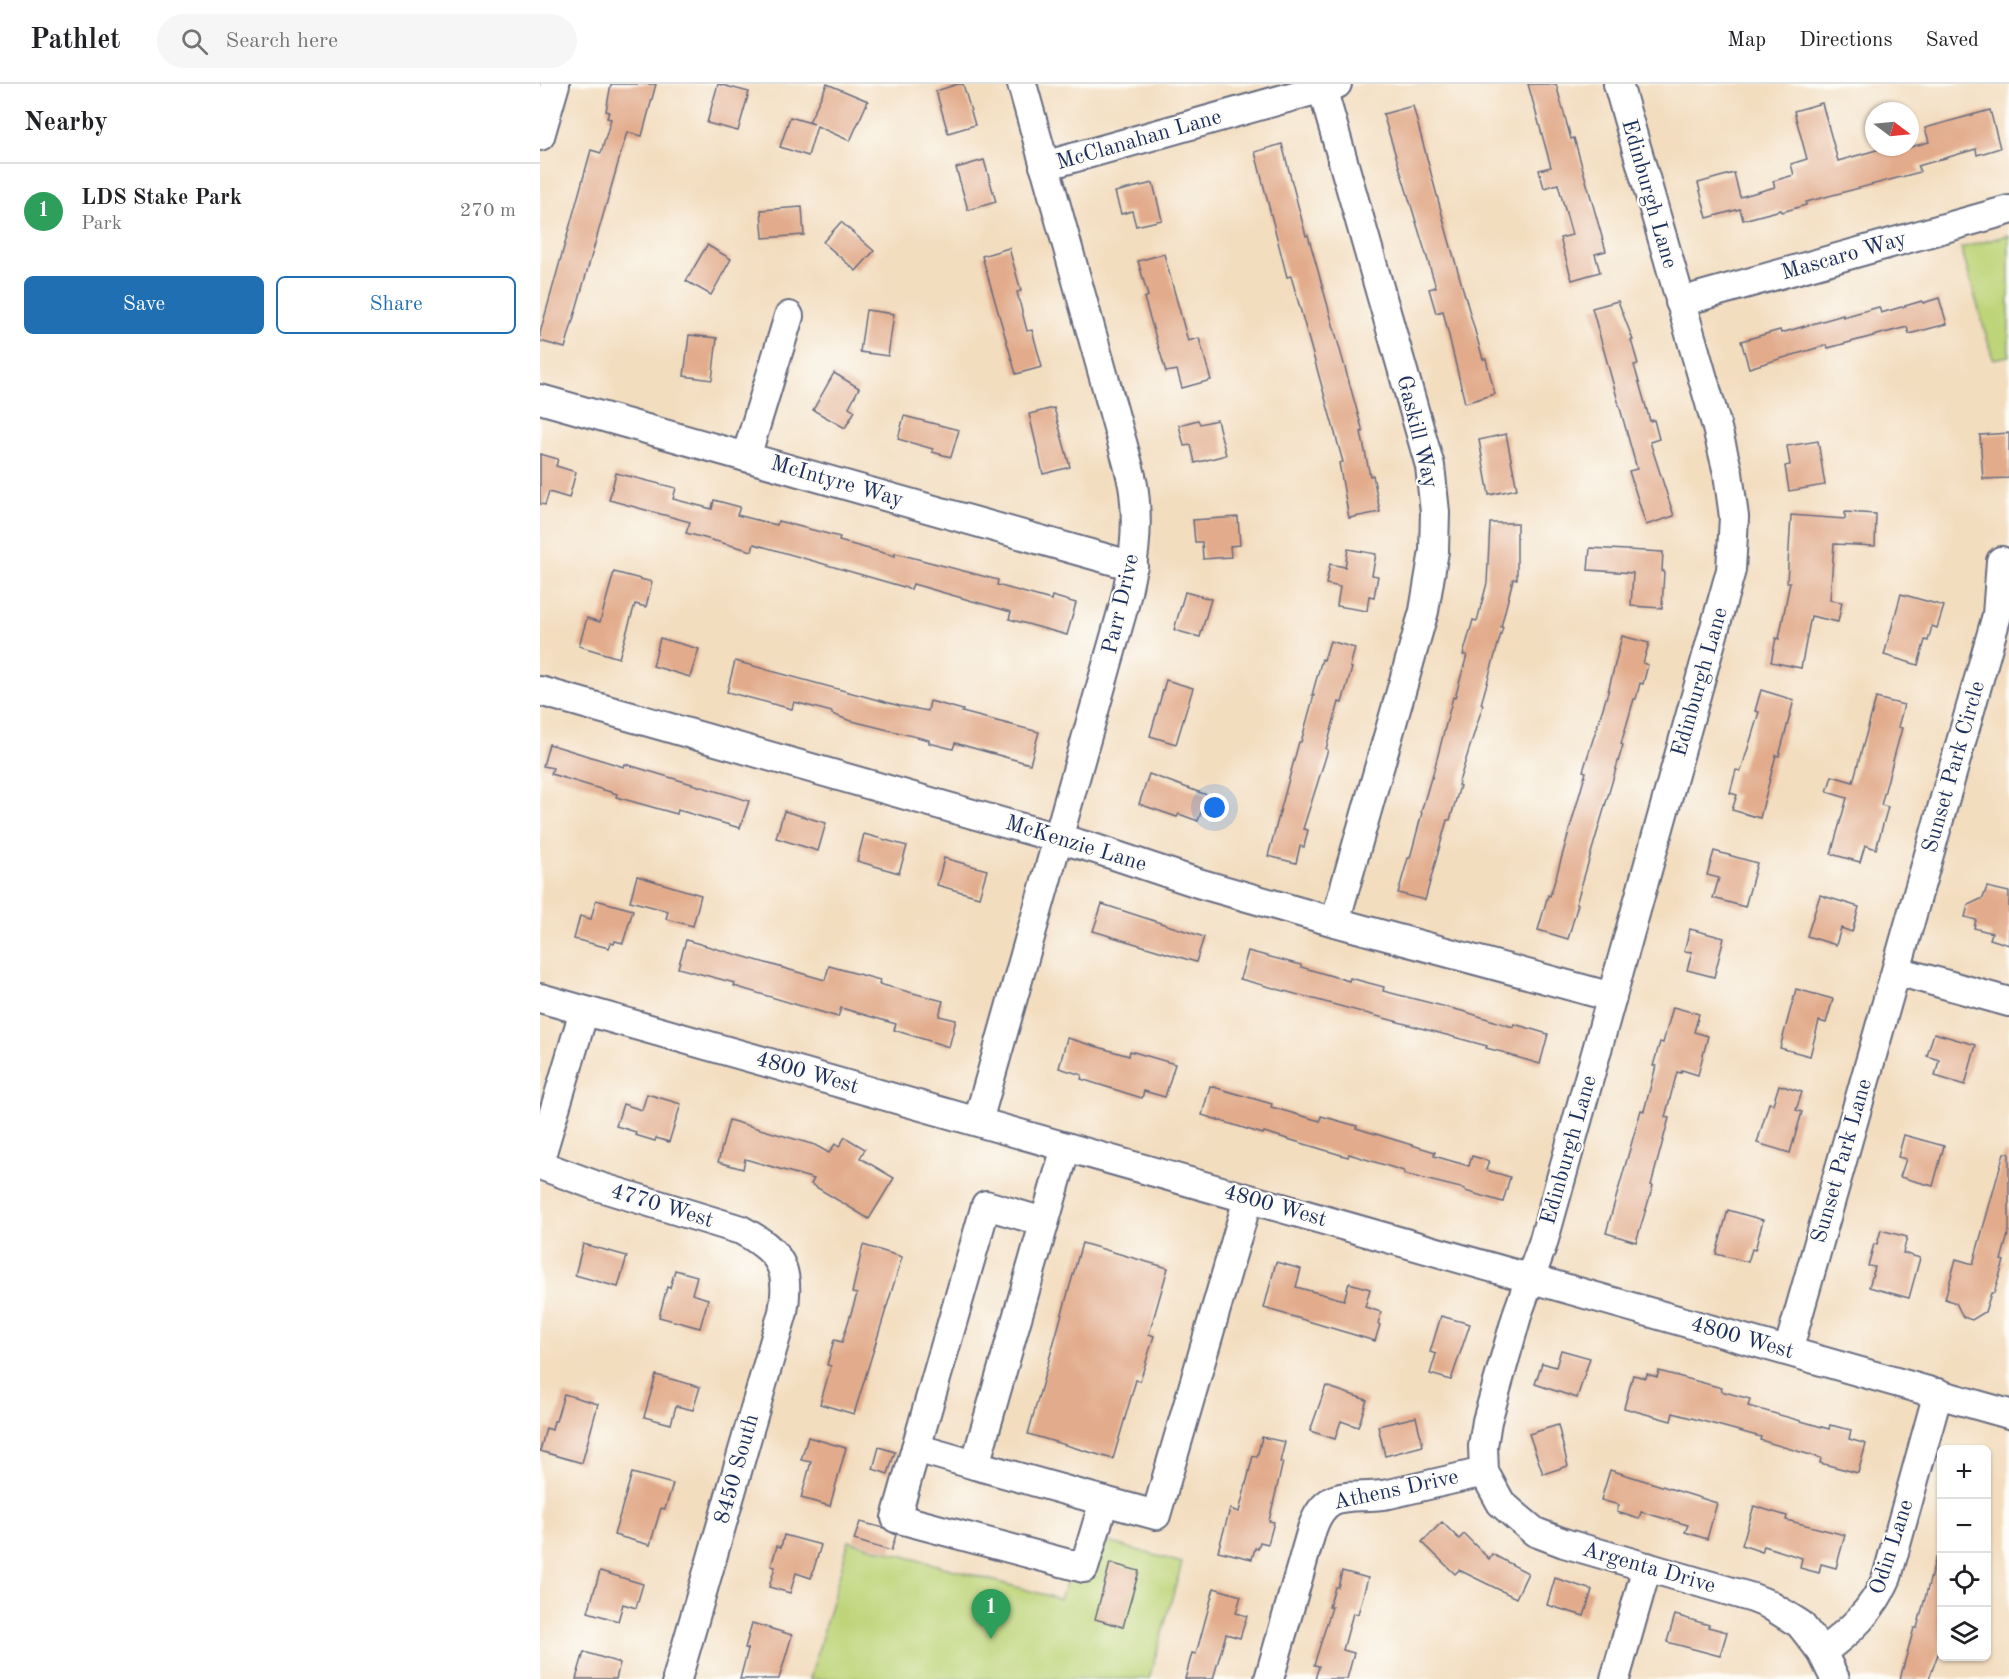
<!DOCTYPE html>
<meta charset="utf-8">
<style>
:root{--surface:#fff;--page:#f6f6f6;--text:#202124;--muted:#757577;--line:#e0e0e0;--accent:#1f6fb2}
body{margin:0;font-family:"Old Standard TT",serif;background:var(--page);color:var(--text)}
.controls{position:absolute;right:18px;bottom:18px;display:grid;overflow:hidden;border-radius:9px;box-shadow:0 2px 4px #0004}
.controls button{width:54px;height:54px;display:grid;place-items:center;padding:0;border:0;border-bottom:2px solid var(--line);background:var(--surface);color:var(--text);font:30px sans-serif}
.compass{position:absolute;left:1325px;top:18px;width:54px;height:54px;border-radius:50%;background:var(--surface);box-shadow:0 2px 4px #0004;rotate:106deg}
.you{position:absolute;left:675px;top:724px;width:21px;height:21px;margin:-15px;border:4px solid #fff;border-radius:50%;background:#1a73e8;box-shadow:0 0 0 9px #1a73e833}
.badge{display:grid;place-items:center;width:39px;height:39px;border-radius:50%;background:var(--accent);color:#fff;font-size:20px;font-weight:700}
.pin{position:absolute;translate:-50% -50px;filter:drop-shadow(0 2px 3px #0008)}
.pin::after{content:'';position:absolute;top:32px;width:21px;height:18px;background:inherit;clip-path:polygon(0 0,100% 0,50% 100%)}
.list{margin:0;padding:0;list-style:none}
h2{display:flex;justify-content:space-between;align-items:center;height:78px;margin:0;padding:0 24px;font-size:26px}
h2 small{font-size:20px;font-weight:400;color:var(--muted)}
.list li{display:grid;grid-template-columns:39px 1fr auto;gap:18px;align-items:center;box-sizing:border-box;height:96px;padding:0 24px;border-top:2px solid var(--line)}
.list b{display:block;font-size:22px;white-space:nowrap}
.list p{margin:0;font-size:20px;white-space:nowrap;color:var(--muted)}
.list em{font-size:20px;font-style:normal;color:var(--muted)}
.actions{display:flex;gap:12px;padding:18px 24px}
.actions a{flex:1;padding:14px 0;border:2px solid var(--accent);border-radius:9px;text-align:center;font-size:21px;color:var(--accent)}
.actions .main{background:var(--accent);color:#fff}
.icon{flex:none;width:33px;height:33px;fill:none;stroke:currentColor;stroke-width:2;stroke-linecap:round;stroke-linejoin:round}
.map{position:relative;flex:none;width:1469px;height:1595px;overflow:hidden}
header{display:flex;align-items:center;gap:36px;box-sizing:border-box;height:84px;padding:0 30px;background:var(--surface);border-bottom:2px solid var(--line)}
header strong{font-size:28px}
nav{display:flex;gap:33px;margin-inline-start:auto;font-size:21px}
.search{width:420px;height:54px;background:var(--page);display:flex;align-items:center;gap:15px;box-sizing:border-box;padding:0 21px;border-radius:33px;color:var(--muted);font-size:22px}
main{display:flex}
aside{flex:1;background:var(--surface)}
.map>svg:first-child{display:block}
.green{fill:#bdd478;stroke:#6c826b;stroke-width:1.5}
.building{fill:#e2ab8b}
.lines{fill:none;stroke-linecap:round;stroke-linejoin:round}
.minor-casing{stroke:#676c80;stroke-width:32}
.minor{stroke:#fff;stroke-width:28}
.labels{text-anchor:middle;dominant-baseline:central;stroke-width:4.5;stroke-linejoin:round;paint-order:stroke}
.street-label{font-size:22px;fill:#1b2f5e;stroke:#fdfcf7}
</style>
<header>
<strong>Pathlet</strong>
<div class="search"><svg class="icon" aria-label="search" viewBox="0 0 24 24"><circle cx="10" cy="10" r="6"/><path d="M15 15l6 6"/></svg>Search here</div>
<nav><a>Map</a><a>Directions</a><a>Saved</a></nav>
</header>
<main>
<aside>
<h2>Nearby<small></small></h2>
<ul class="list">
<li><span class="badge" style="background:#2e9e5b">1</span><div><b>LDS Stake Park</b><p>Park</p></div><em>270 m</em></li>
</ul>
<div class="actions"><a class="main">Save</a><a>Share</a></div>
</aside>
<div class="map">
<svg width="1469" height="1595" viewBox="0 0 1469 1595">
<rect width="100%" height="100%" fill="#fdfcf7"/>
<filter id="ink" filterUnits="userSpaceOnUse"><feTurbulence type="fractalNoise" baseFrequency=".0167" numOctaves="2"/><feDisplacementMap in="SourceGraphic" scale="12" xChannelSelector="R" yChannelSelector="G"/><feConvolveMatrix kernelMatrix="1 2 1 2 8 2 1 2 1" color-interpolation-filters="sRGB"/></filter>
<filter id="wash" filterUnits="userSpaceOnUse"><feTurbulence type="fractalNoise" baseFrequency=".008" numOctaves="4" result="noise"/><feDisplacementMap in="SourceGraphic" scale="24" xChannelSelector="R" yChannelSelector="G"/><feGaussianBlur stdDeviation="1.35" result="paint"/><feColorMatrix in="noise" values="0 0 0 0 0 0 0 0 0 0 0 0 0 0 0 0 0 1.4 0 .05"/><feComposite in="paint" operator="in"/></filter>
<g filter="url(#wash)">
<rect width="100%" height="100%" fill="#f3ddbf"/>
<g class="green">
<polygon points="1469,151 1469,272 1453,275 1421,164"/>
<polygon points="309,1457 520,1515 526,1499 532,1495 565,1457 642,1479 609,1595 270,1595"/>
</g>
<g id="blocks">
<g class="building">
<polygon points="71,0 116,0 102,52 87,48 25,264 0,257 0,249 51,66 61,69 71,35 67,34 69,28 66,27"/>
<polygon points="178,0 209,8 198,47 167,39"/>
<polygon points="287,0 328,17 310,57 277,42 268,72 240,63 250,33 274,40 269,38"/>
<polygon points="418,0 423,0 435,41 408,49 396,7"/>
<polygon points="988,0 1016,0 1031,55 1034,54 1066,167 1055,170 1060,188 1032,196 1020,154 1032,151 1018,100 1004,104 999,86 1011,83"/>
<polygon points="1282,19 1298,77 1347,63 1349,69 1389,58 1385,44 1450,26 1460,64 1437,71 1436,65 1378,82 1380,88 1266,118 1266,121 1242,128 1241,126 1203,136 1200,125 1167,134 1158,99 1194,89 1200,113 1235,103 1233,97 1254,91 1251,80 1267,75 1254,27"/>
<polygon points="873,22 907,149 943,275 946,275 955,310 925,319 903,227 896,229 889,205 896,203 843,30"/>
<polygon points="742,60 766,152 768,151 823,348 821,348 830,392 833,391 840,428 809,434 799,379 803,378 751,192 747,193 715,68"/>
<polygon points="444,76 456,118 428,126 416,84"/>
<polygon points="613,99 622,136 596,142 592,127 581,130 575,108"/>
<polygon points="262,123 264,151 223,154 221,126"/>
<polygon points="301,138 334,167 316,187 283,158"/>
<polygon points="167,161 191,175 171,211 146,197"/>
<polygon points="469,164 481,207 477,208 487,247 492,246 502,283 476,290 442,172"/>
<polygon points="624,170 648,257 659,254 671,296 642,304 637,286 626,288 604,214 608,212 598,177"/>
<polygon points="1399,214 1407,240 1369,250 1367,243 1288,264 1287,261 1209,284 1201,257 1240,246 1241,249 1303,231 1303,233 1339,223 1341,229 1382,217 1383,219"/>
<polygon points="1078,217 1093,256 1091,256 1098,280 1094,281 1110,337 1114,336 1119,355 1110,358 1134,432 1106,441 1089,387 1097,385 1052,224"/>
<polygon points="326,226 354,230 348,272 320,268"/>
<polygon points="149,251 177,254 172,296 144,292"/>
<polygon points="294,289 319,304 309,323 315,327 305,344 273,326"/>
<polygon points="514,324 530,383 503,390 489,330"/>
<polygon points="364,332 419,346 411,373 392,368 393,365 358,355"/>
<polygon points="658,336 660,340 677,336 686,371 655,379 651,361 644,362 639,341"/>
<polygon points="1469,349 1469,394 1443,395 1440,351"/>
<polygon points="966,350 977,405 949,411 939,356"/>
<polygon points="1278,357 1285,401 1249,407 1245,382 1250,381 1247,362"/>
<polygon points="0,370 18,375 16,382 36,388 29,414 9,408 5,421 0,420"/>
<polygon points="76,389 136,404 133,415 172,425 174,416 200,423 197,431 237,441 238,437 300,453 299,457 355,472 355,469 458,496 457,501 511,516 512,512 536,519 527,551 469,535 471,528 373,500 371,505 214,460 212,467 146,449 150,438 69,416"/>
<polygon points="1305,428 1336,430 1335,462 1294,460 1290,516 1302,518 1298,538 1271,532 1261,584 1231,578 1236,554 1239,555 1250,498 1247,498 1251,431 1305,435"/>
<polygon points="698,433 700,461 690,462 691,473 663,475 662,458 655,458 653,436"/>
<polygon points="950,439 977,439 977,495 973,495 961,543 963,543 941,620 943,621 918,701 920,702 910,736 907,736 885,816 858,809 868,774 870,774 882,729 881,728 891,694 892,694 913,613 915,614 927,571 923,571 933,536 937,537 947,499"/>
<polygon points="1050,464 1123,468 1122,487 1124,487 1122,524 1091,522 1093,489 1048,486"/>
<polygon points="808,465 836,470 832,491 838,492 834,513 829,512 827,527 797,522 800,503 786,500 790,480 805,483"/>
<polygon points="74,488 112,498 106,523 95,520 79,574 39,562 47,534 60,538"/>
<polygon points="645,508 671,515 660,553 634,546"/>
<polygon points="1361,510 1404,522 1397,544 1392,542 1388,557 1385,556 1378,581 1344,571"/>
<polygon points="1082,552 1109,559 1103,579 1108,581 1103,600 1100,599 1096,615 1094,615 1081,660 1083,661 1036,820 1038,820 1028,855 998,846 1008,811 1010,812 1016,793 1046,688 1043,687 1068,608"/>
<polygon points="120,554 159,565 150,593 113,582"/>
<polygon points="790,557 815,564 810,583 812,584 802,619 799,618 786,665 788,666 763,745 768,746 764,763 760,762 756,779 728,772 759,658 761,658 774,611 772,611 782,575 784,576"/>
<polygon points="195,577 360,622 388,627 390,617 423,626 422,628 499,648 490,680 415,659 413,665 389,659 389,656 308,636 292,630 292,628 254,618 252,625 187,608"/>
<polygon points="626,596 653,604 636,660 610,652"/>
<polygon points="1221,606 1254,616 1239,672 1236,671 1220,734 1192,726 1197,711 1190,709 1196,686 1201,687 1219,628 1215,627"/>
<polygon points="1336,614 1364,621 1358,643 1362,644 1341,721 1348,723 1336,765 1325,761 1320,778 1291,770 1307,714 1287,708 1292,692 1313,698"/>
<polygon points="9,660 84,683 85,680 209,717 200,744 138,726 137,730 76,713 77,710 11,690 13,684 3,682"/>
<polygon points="609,690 667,711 658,737 639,730 637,733 599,720"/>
<polygon points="244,727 286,739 278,767 236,754"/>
<polygon points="324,750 367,762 359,789 317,777"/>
<polygon points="1174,767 1217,779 1205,823 1173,814 1179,794 1167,791"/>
<polygon points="404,774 447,786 439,813 397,801"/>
<polygon points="97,792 161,811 153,842 126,835 128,827 90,817"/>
<polygon points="1447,803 1469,808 1469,861 1450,855 1452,849 1434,844 1436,836 1425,833 1428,821 1443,814"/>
<polygon points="1280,811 1319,823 1312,848 1301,844 1296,861 1267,852"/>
<polygon points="56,816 93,826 83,859 75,857 74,860 71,859 69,864 34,855 40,832 51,835"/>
<polygon points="562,820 664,853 656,878 553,847"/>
<polygon points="1150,845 1184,854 1174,893 1147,886 1152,868 1144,867"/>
<polygon points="146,856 285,896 289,882 340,896 339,900 403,917 399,932 416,936 409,963 354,946 356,940 301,924 298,933 194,902 195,899 138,884"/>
<polygon points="708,867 761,881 761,883 809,897 810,894 844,903 843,907 926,928 973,943 974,940 1008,950 1000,980 966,970 966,969 946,964 947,962 700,895"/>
<polygon points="1256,905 1293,915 1286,939 1279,937 1270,972 1240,964"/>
<polygon points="1133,923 1159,930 1154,948 1168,952 1158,991 1142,986 1141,989 1137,988 1125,1033 1129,1034 1111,1101 1113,1102 1096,1158 1066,1149 1101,1026 1104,1027 1116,982 1113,982 1120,958 1123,959"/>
<polygon points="1394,949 1436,961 1425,1001 1395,992 1399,976 1387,972"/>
<polygon points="527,954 589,972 590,967 635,980 625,1013 604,1007 602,1014 541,995 542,991 519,984"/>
<polygon points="1239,1001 1262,1008 1256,1026 1262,1028 1250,1069 1217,1059 1229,1019 1233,1020"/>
<polygon points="670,1002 732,1020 731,1023 780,1037 781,1032 817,1042 816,1044 895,1068 894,1072 929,1082 932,1072 949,1077 946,1086 970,1093 963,1118 925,1107 925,1105 864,1090 864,1087 809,1070 808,1073 724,1048 723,1050 662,1031"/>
<polygon points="107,1010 141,1020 129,1058 116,1054 115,1057 95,1051 96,1048 76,1042 83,1020 102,1026"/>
<polygon points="189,1036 275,1061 289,1069 295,1060 299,1063 305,1053 325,1065 320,1074 354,1094 329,1135 271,1100 274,1095 205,1075 203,1085 178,1078"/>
<polygon points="1364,1051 1404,1062 1393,1102 1360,1093 1366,1075 1358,1073"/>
<polygon points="1464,1069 1469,1069 1469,1147 1461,1176 1464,1177 1454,1209 1451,1209 1445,1228 1432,1236 1423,1233 1416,1219 1405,1215 1416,1175 1433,1180"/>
<polygon points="1188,1126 1223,1136 1215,1166 1212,1165 1208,1178 1176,1170"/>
<polygon points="1341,1146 1367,1153 1363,1169 1380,1174 1369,1214 1329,1203 1335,1183 1328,1182 1334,1160 1337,1160"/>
<polygon points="542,1159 628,1184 609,1250 614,1252 600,1297 596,1296 573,1375 488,1350"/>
<polygon points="43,1160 87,1172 78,1203 35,1191"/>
<polygon points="323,1161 362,1173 314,1330 280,1320 291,1282 287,1281 294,1256 302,1258 317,1210 312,1209"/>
<polygon points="736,1178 761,1185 756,1203 804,1216 809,1199 830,1205 825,1223 841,1228 838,1240 840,1241 835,1257 724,1224"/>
<polygon points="135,1186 157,1192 152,1210 168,1215 160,1244 119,1233 127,1203 130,1204"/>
<polygon points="901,1232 930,1240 911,1296 890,1290 896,1270 890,1268"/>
<polygon points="1021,1266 1050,1274 1037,1314 995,1300 1002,1279 1016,1283"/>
<polygon points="1119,1287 1182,1304 1181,1307 1210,1315 1208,1322 1289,1345 1290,1341 1311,1346 1309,1355 1326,1360 1318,1389 1280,1379 1281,1374 1220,1356 1221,1353 1133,1329 1131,1337 1084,1324 1093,1291 1106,1294 1107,1290 1117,1293"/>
<polygon points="116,1291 160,1303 153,1326 136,1322 131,1340 104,1333"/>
<polygon points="786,1302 827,1316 818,1343 801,1337 795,1355 770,1347"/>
<polygon points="24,1310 58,1320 42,1379 0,1367 6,1344 12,1346 14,1337 16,1337"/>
<polygon points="876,1333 883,1362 845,1372 838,1342"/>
<polygon points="1018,1341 1028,1382 1003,1390 989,1350"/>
<polygon points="268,1353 306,1364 290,1422 261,1414 271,1378 261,1376"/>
<polygon points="722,1353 745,1358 740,1378 743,1378 729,1437 734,1438 728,1460 720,1458 718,1465 715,1464 712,1475 678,1467 690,1425 699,1428 713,1372 717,1373"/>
<polygon points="339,1363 355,1368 348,1390 333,1385"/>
<polygon points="1070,1386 1177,1419 1167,1455 1145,1448 1148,1441 1101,1428 1099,1435 1077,1428 1079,1421 1061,1416"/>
<polygon points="92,1389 133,1400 125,1425 121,1424 110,1461 74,1451"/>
<polygon points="1214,1422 1247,1432 1246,1436 1305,1451 1296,1484 1281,1480 1279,1489 1260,1484 1262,1474 1224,1462 1222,1468 1202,1461"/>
<polygon points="320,1438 344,1444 356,1451 351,1467 314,1456"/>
<polygon points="902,1438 919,1455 924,1450 949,1475 952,1470 988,1489 976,1514 919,1486 915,1490 882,1458"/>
<polygon points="244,1451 281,1461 271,1494 256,1489 250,1509 229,1503 235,1483 231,1482 237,1462 241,1463"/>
<polygon points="1396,1473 1401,1474 1401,1555 1398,1570 1389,1595 1360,1595 1374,1544 1377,1544"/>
<polygon points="570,1479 599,1487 583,1543 555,1535"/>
<polygon points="60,1487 103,1500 96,1524 83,1520 78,1537 48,1528"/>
<polygon points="802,1487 828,1494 818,1530 813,1529 803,1566 814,1569 807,1595 775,1595 779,1582 774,1581 792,1523 789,1523 795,1503 798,1503"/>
<polygon points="1015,1494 1052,1506 1044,1532 1007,1521"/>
<polygon points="674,1504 701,1512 696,1529 707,1532 700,1554 686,1550 673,1595 645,1595 652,1569 656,1570"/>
<polygon points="1135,1531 1169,1541 1168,1543 1187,1548 1180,1572 1127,1558"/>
<polygon points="212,1539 252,1551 239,1595 200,1595 208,1565 205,1564"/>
<polygon points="44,1568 80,1579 76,1595 36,1595"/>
</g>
</g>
</g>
<g filter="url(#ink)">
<use href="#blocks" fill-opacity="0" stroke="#676c80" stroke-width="1.5"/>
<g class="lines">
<defs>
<g id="minor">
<polyline points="781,0 890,382 895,428 894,467 884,527 795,838"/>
<polyline points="1078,0 1176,340 1188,389 1194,433 1191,486 1003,1159 978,1228 947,1337 943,1362 944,1388 961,1419 977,1433 995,1448 1024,1459 1213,1514 1228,1520 1260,1540 1282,1568"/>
<polyline points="0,52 15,0"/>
<polyline points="504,82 797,0"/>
<polyline points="1140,218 1469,126"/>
<polyline points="0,315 593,482"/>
<polyline points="206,373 249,232"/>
<polyline points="0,607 556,765 658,799 795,838 1072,913"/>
<polyline points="1357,887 1469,918"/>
<path d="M0,914C489,1054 980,1188 1469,1330"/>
<path d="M438,1037L584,521C593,484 599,447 594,408C592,391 586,374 582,358L482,0"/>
<polyline points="0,1075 44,927"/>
<path d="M0,1081L57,1102L201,1146C240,1167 251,1184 243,1228L137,1595"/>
<polyline points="504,1138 446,1121 376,1364 435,1381 526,1063"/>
<polyline points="1248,1267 1457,531 1461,477"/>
<polyline points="376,1364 356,1434 544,1484 564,1417 435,1381"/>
<polyline points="564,1417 616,1431 708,1115"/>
<path d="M729,1595L772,1445C787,1401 812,1417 849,1410L944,1388"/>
<polyline points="1075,1595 1107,1483"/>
<path d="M1295,1595L1282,1568C1310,1547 1333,1527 1347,1493L1398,1309"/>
</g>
</defs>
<use href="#minor" class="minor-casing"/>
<use href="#minor" class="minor"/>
</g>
</g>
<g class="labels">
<g class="street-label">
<text transform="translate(599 56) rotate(-16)">McClanahan Lane</text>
<text transform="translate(1109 110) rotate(74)">Edinburgh Lane</text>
<text transform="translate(1304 172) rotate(-16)">Mascaro Way</text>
<text transform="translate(877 348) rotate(76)">Gaskill Way</text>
<text transform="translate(297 398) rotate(16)">McIntyre Way</text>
<text transform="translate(581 520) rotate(-77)">Parr Drive</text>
<text transform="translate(1160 598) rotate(-74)">Edinburgh Lane</text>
<text transform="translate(1414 683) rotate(-74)">Sunset Park Circle</text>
<text transform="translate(536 760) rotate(17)">McKenzie Lane</text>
<text transform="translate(267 989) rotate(16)">4800 West</text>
<text transform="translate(1029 1066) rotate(-74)">Edinburgh Lane</text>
<text transform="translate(1302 1077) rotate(-74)">Sunset Park Lane</text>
<text transform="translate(122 1122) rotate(17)">4770 West</text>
<text transform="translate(735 1122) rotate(16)">4800 West</text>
<text transform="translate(1202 1254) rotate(16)">4800 West</text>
<text transform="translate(197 1385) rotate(-74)">8450 South</text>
<text transform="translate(856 1406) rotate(-12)">Athens Drive</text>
<text transform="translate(1352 1463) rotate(-72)">Odin Lane</text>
<text transform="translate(1109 1484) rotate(16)">Argenta Drive</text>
</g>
</g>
</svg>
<div class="controls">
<button>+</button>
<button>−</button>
<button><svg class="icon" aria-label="locate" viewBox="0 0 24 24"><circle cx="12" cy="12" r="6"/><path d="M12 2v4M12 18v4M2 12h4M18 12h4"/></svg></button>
<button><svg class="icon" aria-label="layers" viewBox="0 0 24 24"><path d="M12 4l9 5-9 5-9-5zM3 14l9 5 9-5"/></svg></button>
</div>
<svg class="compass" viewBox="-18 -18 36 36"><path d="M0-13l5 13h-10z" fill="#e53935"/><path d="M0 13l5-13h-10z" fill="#757577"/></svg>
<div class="you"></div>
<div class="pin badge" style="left:451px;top:1555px;background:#2e9e5b">1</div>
</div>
</main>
